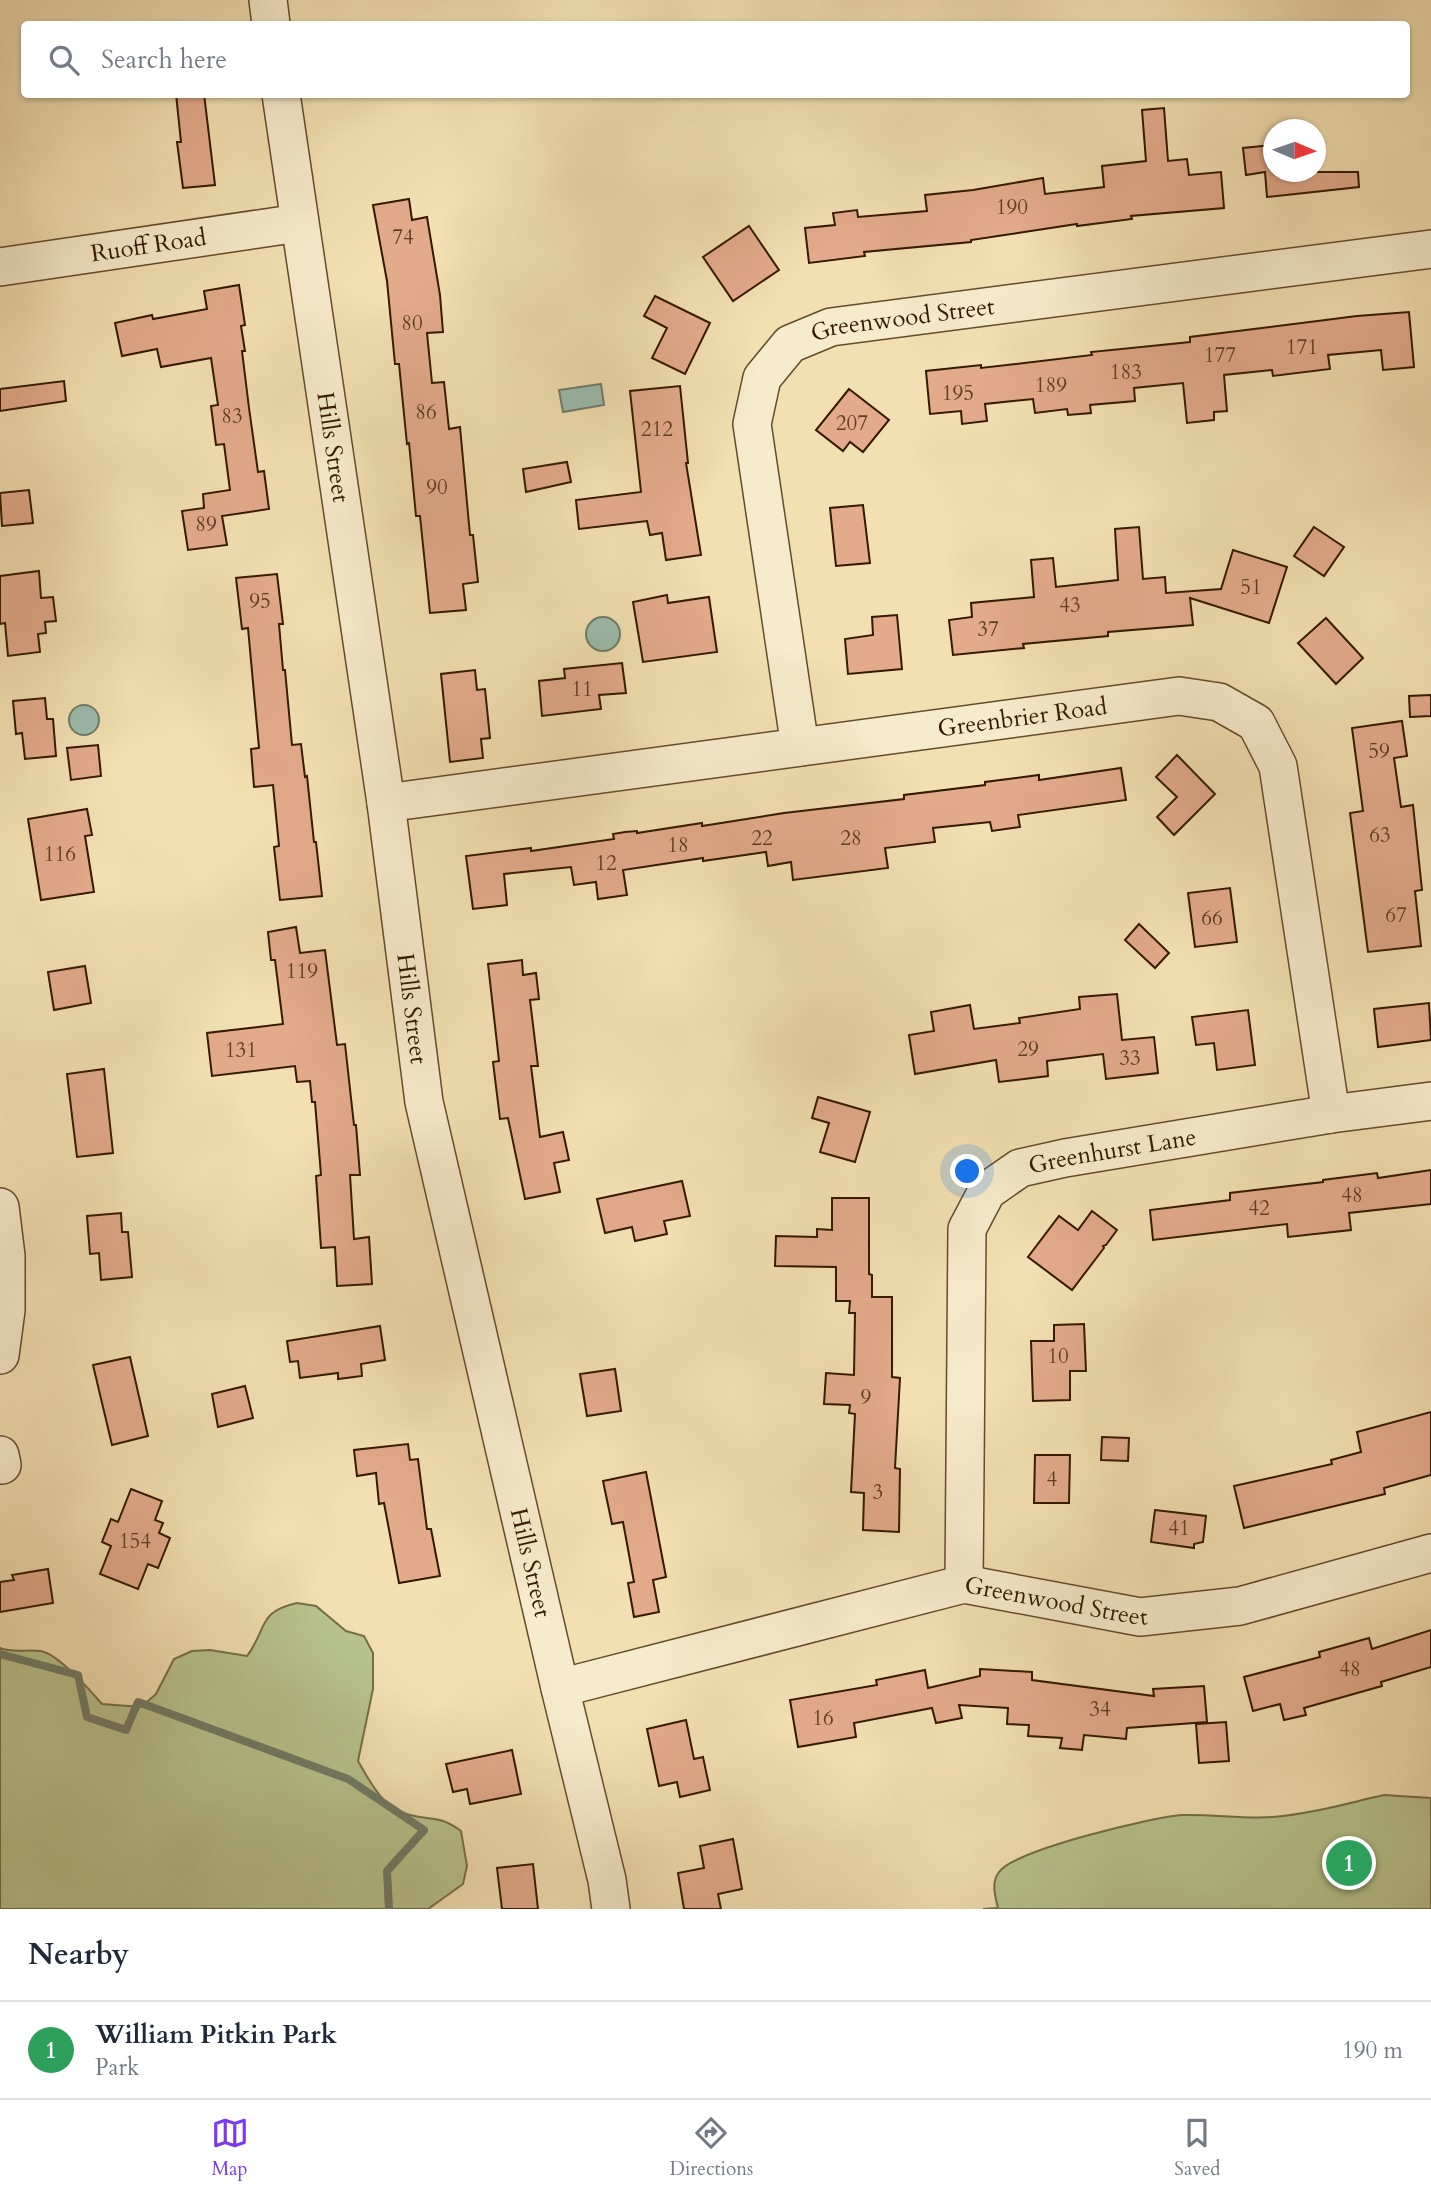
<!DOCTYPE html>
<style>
:root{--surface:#fff;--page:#f6f6f7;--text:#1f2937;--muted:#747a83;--line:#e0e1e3;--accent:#7c3aed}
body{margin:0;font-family:Cardo,serif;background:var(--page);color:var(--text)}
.compass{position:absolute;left:1263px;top:119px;width:63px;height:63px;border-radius:50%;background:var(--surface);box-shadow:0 2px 5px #0004;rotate:92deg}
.you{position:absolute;left:968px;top:1172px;width:24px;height:24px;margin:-18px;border:5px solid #fff;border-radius:50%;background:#1a73e8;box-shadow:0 0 0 10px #1a73e833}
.badge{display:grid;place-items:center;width:46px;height:46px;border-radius:50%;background:var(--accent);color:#fff;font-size:23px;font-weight:700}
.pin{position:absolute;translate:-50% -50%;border:4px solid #fff;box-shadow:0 2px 7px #0006}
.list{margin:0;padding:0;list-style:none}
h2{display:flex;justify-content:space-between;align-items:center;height:91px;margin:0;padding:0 28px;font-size:30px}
h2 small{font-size:23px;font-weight:400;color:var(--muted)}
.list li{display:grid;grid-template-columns:46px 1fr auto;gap:21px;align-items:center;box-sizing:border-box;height:98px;padding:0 28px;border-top:2px solid var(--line)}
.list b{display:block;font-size:26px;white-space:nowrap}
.list p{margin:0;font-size:23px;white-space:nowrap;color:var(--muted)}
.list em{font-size:23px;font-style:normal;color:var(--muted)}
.icon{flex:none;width:38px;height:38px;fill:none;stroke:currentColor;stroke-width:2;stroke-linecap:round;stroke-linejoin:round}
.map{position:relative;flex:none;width:1431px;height:1909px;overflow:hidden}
.search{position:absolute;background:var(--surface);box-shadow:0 2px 5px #0004;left:21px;right:21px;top:21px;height:77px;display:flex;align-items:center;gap:18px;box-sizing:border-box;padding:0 24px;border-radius:7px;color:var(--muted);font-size:26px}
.sheet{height:189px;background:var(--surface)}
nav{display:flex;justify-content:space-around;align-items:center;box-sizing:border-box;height:98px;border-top:2px solid var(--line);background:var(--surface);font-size:19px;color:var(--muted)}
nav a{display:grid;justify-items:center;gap:4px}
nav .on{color:var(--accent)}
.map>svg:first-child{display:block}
.green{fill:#b8c38e;stroke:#766e47;stroke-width:2}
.water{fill:#9bbdae;stroke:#717b68;stroke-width:2}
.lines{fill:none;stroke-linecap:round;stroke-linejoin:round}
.stream{stroke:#717b68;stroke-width:8}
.building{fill:#e3aa8b;stroke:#331900;stroke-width:2}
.minor-casing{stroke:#634b2c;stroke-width:40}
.minor{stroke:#f7ebcd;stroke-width:37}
.labels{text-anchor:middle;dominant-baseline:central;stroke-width:5;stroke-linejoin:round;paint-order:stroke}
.number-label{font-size:21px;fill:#5f3d23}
.street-label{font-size:24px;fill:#331900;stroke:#f7ebcd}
</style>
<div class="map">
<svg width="1431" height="1909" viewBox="0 0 1431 1909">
<rect width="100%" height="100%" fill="#f2e0b2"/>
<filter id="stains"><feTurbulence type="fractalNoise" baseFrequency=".00286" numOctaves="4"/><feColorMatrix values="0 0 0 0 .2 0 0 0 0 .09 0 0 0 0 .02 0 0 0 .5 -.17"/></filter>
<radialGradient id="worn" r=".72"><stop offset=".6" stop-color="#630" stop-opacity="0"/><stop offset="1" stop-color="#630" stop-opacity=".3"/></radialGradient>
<g class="green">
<path d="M297,1603L316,1606L346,1631L364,1636L373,1653V1689L358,1761C371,1783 382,1808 410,1815C433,1821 439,1815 461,1831L467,1866L463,1884L428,1909H0V1648C14,1654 30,1648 44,1652C59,1656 91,1691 102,1704L141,1707L156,1694L174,1659L192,1651L210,1650L247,1656C268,1628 257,1612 297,1603Z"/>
<path d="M1384,1795L1431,1798V1909H983L998,1908C995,1896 991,1882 999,1872C1015,1850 1152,1817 1182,1815C1212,1814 1243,1819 1273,1817C1311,1814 1348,1803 1384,1795Z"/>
</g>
<g class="water">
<polygon points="601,384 604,405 563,412 559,390"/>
<circle cx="603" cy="634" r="17"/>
<circle cx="84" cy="720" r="15"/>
</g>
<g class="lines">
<polyline class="stream" points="0,1654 78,1675 87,1717 126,1730 138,1702 348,1779 424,1830 387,1871 389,1909"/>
</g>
<g class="building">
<polygon points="176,94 204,94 215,185 183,188 177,142 181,142"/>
<polygon points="1164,108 1168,161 1187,159 1189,175 1221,172 1224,208 1131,216 1132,219 1077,226 1077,224 971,240 971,242 864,252 865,256 809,263 805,228 835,225 833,213 857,210 858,217 927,211 925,195 973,190 1043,178 1045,194 1104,187 1102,166 1146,161 1142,110"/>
<polygon points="1273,145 1273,172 1358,172 1359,187 1267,197 1265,172 1246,175 1243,148"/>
<polygon points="409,199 412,220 427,217 440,295 443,332 427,333 432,383 444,382 449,429 460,427 470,535 473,535 478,582 463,584 466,610 430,613 420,516 416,516 409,443 407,444 399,364 395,364 387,281 373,205"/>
<polygon points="749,226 779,270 733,301 703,257"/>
<polygon points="239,285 245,325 241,326 245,351 242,351 249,408 258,472 264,471 269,509 222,516 227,545 188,550 182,511 204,508 203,494 230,490 224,444 216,445 211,406 218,405 211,358 161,367 157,349 122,356 115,323 152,315 153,319 207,309 204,291"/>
<polygon points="655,296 710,323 685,374 652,358 667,328 644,316"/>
<polygon points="1409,312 1414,367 1383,370 1381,350 1328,355 1330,369 1273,376 1272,370 1224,375 1227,411 1214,412 1214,420 1187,423 1183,383 1134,388 1135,401 1090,405 1091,413 1068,415 1067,409 1035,413 1033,399 985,404 987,421 962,424 961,411 930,414 926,371 981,365 981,368 1092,355 1091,352 1190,342 1190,337 1357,316"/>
<polygon points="64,381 66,401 0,411 0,389"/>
<polygon points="680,386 688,463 686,463 701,555 666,560 662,533 650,535 647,521 579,529 576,500 641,492 630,391"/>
<polygon points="849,389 889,420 863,452 850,442 843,451 816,430"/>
<polygon points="567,462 571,482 526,492 523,469"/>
<polygon points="29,490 33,523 2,526 0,493"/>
<polygon points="863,505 870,563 836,566 830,508"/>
<polygon points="1139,527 1143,579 1165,577 1166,593 1221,589 1233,550 1287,567 1269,623 1190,598 1193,625 1108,632 1108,636 1023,644 1024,648 953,655 949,620 972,617 971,603 1034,597 1031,560 1053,558 1056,587 1118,580 1115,529"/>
<polygon points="1314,527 1344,547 1324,576 1294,556"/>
<polygon points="39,571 41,598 53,597 56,621 45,622 46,633 38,634 40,652 8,656 5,623 0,624 0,576"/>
<polygon points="277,574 283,624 279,624 283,670 285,670 292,745 301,744 305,777 307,776 314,842 316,842 322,896 280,900 274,847 279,846 273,785 254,787 251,749 259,748 248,628 242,629 236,578"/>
<polygon points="667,595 668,603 709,597 717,652 643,662 633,602"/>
<polygon points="897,615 902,669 848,674 845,639 873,635 872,617"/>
<polygon points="1326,618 1363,658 1336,684 1298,643"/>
<polygon points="622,663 626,693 599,695 601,709 542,716 539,681 565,678 564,669"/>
<polygon points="475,670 477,690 485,689 490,738 481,739 483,758 450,762 441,674"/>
<polygon points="1431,695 1431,716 1410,717 1409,696"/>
<polygon points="45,698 47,719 53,719 56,756 25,759 22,733 16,734 13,701"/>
<polygon points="1402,721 1407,756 1394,758 1401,807 1413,805 1422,890 1415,891 1421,946 1368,952 1350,813 1363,811 1352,728"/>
<polygon points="98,745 101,776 71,780 67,748"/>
<polygon points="1177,755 1215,794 1174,835 1157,817 1177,797 1156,777"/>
<polygon points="1121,768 1126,800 1018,815 1020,827 992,831 990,822 933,828 935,842 885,848 888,868 793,880 791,862 768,866 766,852 703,861 703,858 623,870 627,895 598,899 596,882 574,885 571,867 504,874 507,905 473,909 466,856 531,848 531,851 614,839 613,834 625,832 637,831 637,833 702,823 702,826 784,813 904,799 904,795 985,785 985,782 1039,775 1039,780"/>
<polygon points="87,809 92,835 85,836 94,892 41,900 28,819"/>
<polygon points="1230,888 1237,942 1195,947 1188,893"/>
<polygon points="1139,924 1169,953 1155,968 1125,940"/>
<polygon points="296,927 300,953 325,950 337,1045 345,1044 354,1125 356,1125 360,1175 350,1175 354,1239 369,1237 372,1284 337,1286 335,1247 321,1248 316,1176 321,1175 315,1102 312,1102 310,1081 297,1082 295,1066 212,1076 207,1033 283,1024 275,960 271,960 268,932"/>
<polygon points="522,960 523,975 536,973 539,999 530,1000 538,1066 531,1066 540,1137 563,1132 569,1160 554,1163 560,1192 525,1199 508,1118 500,1119 493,1062 499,1061 488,964"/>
<polygon points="85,966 91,1003 54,1010 48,972"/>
<polygon points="1117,994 1122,1040 1154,1037 1158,1073 1106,1079 1103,1054 1047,1061 1048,1076 999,1082 996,1060 915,1074 909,1035 934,1031 931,1012 970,1005 974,1029 1020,1023 1019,1018 1080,1009 1079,997"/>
<polygon points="1429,1003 1431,1040 1378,1047 1374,1009"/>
<polygon points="1248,1010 1255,1065 1217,1070 1214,1043 1196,1045 1192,1017"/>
<polygon points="104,1069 113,1153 77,1157 67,1074"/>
<polygon points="818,1097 870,1112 855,1162 820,1152 829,1123 812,1118"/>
<polygon points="1431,1170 1431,1204 1349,1213 1351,1230 1288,1237 1287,1224 1153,1240 1150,1210 1230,1200 1230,1193 1323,1182 1323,1180 1377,1173 1378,1178"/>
<polygon points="682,1181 690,1216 664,1221 667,1234 635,1241 632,1227 605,1233 597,1199"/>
<polygon points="832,1198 869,1198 869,1274 872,1275 872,1297 892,1297 892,1377 900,1378 895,1468 900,1469 899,1532 863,1530 864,1493 851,1492 855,1414 849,1413 850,1405 824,1404 826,1373 854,1375 855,1313 849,1313 850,1301 836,1301 836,1267 775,1266 776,1236 817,1237 817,1229 832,1230"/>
<polygon points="1092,1211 1117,1230 1106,1245 1103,1246 1104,1248 1072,1290 1028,1257 1059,1216 1078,1230"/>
<polygon points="121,1213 122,1232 128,1232 132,1277 101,1280 99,1253 90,1254 87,1216"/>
<polygon points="1084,1324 1086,1371 1070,1371 1070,1400 1033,1401 1031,1341 1054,1341 1054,1325"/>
<polygon points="380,1326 385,1360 361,1364 362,1376 338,1379 338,1373 300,1378 298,1361 290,1362 287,1341"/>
<polygon points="130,1357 148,1436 112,1445 93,1365"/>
<polygon points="615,1369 621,1411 587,1416 580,1374"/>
<polygon points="245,1386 253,1418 218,1427 212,1394"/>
<polygon points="1431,1412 1431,1475 1384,1488 1385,1494 1244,1528 1234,1486 1332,1464 1331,1460 1361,1452 1357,1432"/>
<polygon points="1102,1437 1129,1438 1128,1461 1101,1460"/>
<polygon points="408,1444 410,1460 418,1459 427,1529 431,1529 440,1576 399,1583 384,1503 379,1504 376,1473 357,1476 354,1450"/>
<polygon points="1035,1455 1070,1455 1069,1503 1034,1503"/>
<polygon points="646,1472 666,1577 653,1580 659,1612 634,1617 628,1583 634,1582 623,1522 612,1524 603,1481"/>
<polygon points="131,1489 162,1501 155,1520 163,1523 159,1533 170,1538 158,1568 148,1564 138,1589 100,1574 111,1546 102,1542 111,1519 118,1522"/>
<polygon points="1155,1510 1206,1516 1203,1542 1194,1544 1194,1548 1151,1542"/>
<polygon points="48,1569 53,1603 0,1612 0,1582 14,1580 12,1575"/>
<polygon points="1431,1630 1431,1667 1381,1682 1382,1686 1304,1708 1306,1715 1284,1720 1280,1704 1253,1711 1244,1677 1320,1657 1319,1652 1369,1638 1372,1649"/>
<polygon points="980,1669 1032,1672 1032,1680 1154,1696 1153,1689 1204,1686 1207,1722 1127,1728 1126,1739 1084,1735 1082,1750 1060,1748 1062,1738 1028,1736 1029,1725 1007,1724 1008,1708 959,1705 962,1718 936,1723 932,1708 854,1723 856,1737 798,1747 790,1700 877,1685 876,1680 925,1670 928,1688 980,1676"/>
<polygon points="686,1720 694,1759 703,1757 710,1790 680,1797 677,1782 659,1786 647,1729"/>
<polygon points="1226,1722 1229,1761 1199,1763 1196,1724"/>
<polygon points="512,1750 521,1794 470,1804 467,1789 453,1792 446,1764"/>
<polygon points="733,1839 742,1889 718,1894 721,1909 684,1909 678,1873 704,1868 700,1846"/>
<polygon points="533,1864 538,1909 502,1909 497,1868"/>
</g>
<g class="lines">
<defs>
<g id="minor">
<polyline points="268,0 271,24"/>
<path id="s1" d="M281,94L386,803L424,1102L560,1688L607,1880L611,1909"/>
<path id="s2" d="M0,267L299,223"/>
<path id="s3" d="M800,747L752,424L762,378L790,344L831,327L1431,249"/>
<path id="s4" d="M386,803L1179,696L1219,702L1256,723L1278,766L1331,1114"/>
<polyline points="0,1207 6,1256 6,1310 0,1355"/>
<polyline points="0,1455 2,1465"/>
<path id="s5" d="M964,1584L967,1229L987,1191L1020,1168L1065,1158L1331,1114L1431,1101"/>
<path id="s6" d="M560,1688L964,1584L1140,1617L1240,1606L1431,1553"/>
</g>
</defs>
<use href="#minor" class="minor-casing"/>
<use href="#minor" class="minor"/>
</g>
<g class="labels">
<g class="number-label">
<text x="1012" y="207">190</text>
<text x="403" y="237">74</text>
<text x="412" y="323">80</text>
<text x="1302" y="347">171</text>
<text x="1220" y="355">177</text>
<text x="1126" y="372">183</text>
<text x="1051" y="385">189</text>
<text x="958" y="393">195</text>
<text x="426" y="412">86</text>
<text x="232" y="416">83</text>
<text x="852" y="423">207</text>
<text x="657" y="429">212</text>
<text x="437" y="487">90</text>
<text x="206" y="524">89</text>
<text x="1251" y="587">51</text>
<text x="260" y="601">95</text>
<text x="1070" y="605">43</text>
<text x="988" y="629">37</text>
<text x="582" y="689">11</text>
<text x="1379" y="751">59</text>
<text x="1380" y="835">63</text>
<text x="762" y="838">22</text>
<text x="851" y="838">28</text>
<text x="678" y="845">18</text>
<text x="60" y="854">116</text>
<text x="606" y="863">12</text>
<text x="1396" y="915">67</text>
<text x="1212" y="918">66</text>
<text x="302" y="971">119</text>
<text x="1028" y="1049">29</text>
<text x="241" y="1050">131</text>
<text x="1130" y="1058">33</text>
<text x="1352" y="1195">48</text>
<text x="1259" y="1208">42</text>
<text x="1058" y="1356">10</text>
<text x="866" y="1397">9</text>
<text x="1052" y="1479">4</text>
<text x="878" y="1492">3</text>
<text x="1179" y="1528">41</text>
<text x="135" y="1541">154</text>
<text x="1350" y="1669">48</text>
<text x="1100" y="1709">34</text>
<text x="823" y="1718">16</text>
</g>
<g class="street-label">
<text stroke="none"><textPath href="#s2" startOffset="150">Ruoff Road</textPath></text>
<text stroke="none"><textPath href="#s3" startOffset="534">Greenwood Street</textPath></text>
<text stroke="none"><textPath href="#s1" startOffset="357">Hills Street</textPath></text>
<text stroke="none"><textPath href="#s4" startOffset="642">Greenbrier Road</textPath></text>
<text stroke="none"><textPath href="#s1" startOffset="924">Hills Street</textPath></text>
<text stroke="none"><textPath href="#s5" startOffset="532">Greenhurst Lane</textPath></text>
<text stroke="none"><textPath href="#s1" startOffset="1491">Hills Street</textPath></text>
<text stroke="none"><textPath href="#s6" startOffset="511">Greenwood Street</textPath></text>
</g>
</g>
<rect width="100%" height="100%" filter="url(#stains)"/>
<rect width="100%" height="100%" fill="url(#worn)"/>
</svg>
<svg class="compass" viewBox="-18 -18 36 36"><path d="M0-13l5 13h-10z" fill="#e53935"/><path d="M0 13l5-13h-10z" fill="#747a83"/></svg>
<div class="you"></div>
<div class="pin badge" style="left:1349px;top:1863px;background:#2e9e5b">1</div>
<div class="search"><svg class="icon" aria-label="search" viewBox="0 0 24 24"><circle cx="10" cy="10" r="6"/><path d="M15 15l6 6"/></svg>Search here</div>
</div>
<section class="sheet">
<h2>Nearby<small></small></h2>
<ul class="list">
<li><span class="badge" style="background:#2e9e5b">1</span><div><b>William Pitkin Park</b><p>Park</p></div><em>190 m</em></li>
</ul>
</section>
<nav>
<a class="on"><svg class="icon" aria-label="map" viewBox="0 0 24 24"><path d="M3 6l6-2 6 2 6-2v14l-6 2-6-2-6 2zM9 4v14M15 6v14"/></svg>Map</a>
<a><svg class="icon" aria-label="directions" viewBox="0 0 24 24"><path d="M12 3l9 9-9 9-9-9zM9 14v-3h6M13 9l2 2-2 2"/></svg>Directions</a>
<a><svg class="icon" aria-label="saved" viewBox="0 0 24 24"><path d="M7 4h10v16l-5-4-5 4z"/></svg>Saved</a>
</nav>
